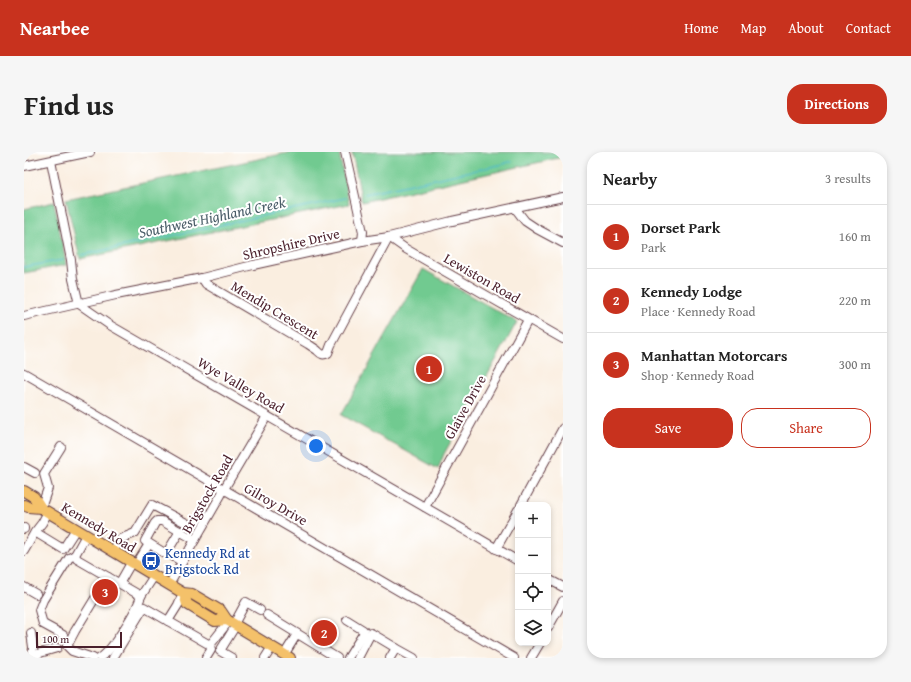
<!DOCTYPE html>
<meta charset="utf-8">
<style>
:root{--surface:#fff;--page:#f6f6f6;--text:#222;--muted:#767676;--line:#e0e0e0;--accent:#c8321e}
body{margin:0;font-family:"Gentium Book Plus",serif;background:var(--page);color:var(--text)}
.controls{position:absolute;right:12px;bottom:12px;display:grid;overflow:hidden;border-radius:8px;box-shadow:0 2px 6px #0003}
.controls button{width:36px;height:36px;display:grid;place-items:center;padding:0;border:0;border-bottom:1px solid var(--line);background:var(--surface);color:var(--text);font:20px sans-serif}
.scale{position:absolute;left:12px;bottom:10px;width:86px;box-sizing:border-box;padding-left:4px;border:2px solid #4a1f2b;border-top:0;font-size:11px;line-height:14px;white-space:nowrap;color:#4a1f2b;-webkit-text-stroke:3px #fff;paint-order:stroke}
.you{position:absolute;left:292px;top:294px;width:14px;height:14px;margin:-10px;border:3px solid #fff;border-radius:50%;background:#1a73e8;box-shadow:0 0 0 6px #1a73e833}
.badge{display:grid;place-items:center;width:26px;height:26px;border-radius:50%;background:var(--accent);color:#fff;font-size:13px;font-weight:700}
.pin{position:absolute;translate:-50% -50%;border:2px solid #fff;box-shadow:0 1px 4px #0006}
.list{margin:0;padding:0;list-style:none}
h2{display:flex;justify-content:space-between;align-items:center;height:52px;margin:0;padding:0 16px;font-size:17px}
h2 small{font-size:13px;font-weight:400;color:var(--muted)}
.list li{display:grid;grid-template-columns:26px 1fr auto;gap:12px;align-items:center;box-sizing:border-box;height:64px;padding:0 16px;border-top:1px solid var(--line)}
.list b{display:block;font-size:15px;white-space:nowrap}
.list p{margin:0;font-size:13px;white-space:nowrap;color:var(--muted)}
.list em{font-size:13px;font-style:normal;color:var(--muted)}
.actions{display:flex;gap:8px;padding:12px 16px}
.actions a{flex:1;padding:9px 0;border:1px solid var(--accent);border-radius:16px;text-align:center;font-size:14px;color:var(--accent)}
.actions .main{background:var(--accent);color:#fff}
.icon{flex:none;width:22px;height:22px;fill:none;stroke:currentColor;stroke-width:2;stroke-linecap:round;stroke-linejoin:round}
.map{position:relative;flex:none;width:539px;height:506px;overflow:hidden;border-radius:16px}
header{display:flex;align-items:center;gap:24px;box-sizing:border-box;height:56px;padding:0 20px;background:var(--accent);color:#fff}
header strong{font-size:19px}
nav{display:flex;gap:22px;margin-inline-start:auto;font-size:14px}
.intro{display:flex;align-items:center;justify-content:space-between;box-sizing:border-box;height:96px;padding:0 24px}
h1{margin:0;font-size:28px}
.button{padding:10px 18px;border-radius:16px;background:var(--accent);color:#fff;font-size:14px;font-weight:700}
main{display:flex;gap:24px;padding:0 24px}
aside{flex:1;background:var(--surface);border-radius:16px;box-shadow:0 2px 6px #0003}
.map>svg:first-child{display:block}
.green{fill:#71ca90;stroke:#5e745e}
.lines{fill:none;stroke-linecap:round;stroke-linejoin:round}
.stream{stroke:#4ab9c3;stroke-width:1.5}
.minor-casing{stroke:#643e46;stroke-width:10}
.major-casing{stroke:#643e46;stroke-width:12}
.minor{stroke:#fff;stroke-width:8}
.major{stroke:#f4c16a;stroke-width:10}
.labels{text-anchor:middle;dominant-baseline:central;stroke-width:4;stroke-linejoin:round;paint-order:stroke}
.street-label{font-size:14px;fill:#4a1f2b;stroke:#fff}
.transit-label{font-size:14px;fill:#164399;stroke:#fff;text-anchor:start}
.water-label{font-size:15px;font-style:italic;fill:#4a5d68;stroke:#fff}
</style>
<header>
<strong>Nearbee</strong>
<nav><a>Home</a><a>Map</a><a>About</a><a>Contact</a></nav>
</header>
<div class="intro"><h1>Find us</h1><a class="button">Directions</a></div>
<main>
<div class="map">
<svg width="539" height="506" viewBox="0 0 539 506">
<rect width="100%" height="100%" fill="#fff"/>
<filter id="ink" filterUnits="userSpaceOnUse"><feTurbulence type="fractalNoise" baseFrequency=".025" numOctaves="2"/><feDisplacementMap in="SourceGraphic" scale="8" xChannelSelector="R" yChannelSelector="G"/><feConvolveMatrix kernelMatrix="1 2 1 2 8 2 1 2 1" color-interpolation-filters="sRGB"/></filter>
<filter id="wash" filterUnits="userSpaceOnUse"><feTurbulence type="fractalNoise" baseFrequency=".012" numOctaves="4" result="noise"/><feDisplacementMap in="SourceGraphic" scale="16" xChannelSelector="R" yChannelSelector="G"/><feGaussianBlur stdDeviation="0.9" result="paint"/><feColorMatrix in="noise" values="0 0 0 0 0 0 0 0 0 0 0 0 0 0 0 0 0 1.4 0 .05"/><feComposite in="paint" operator="in"/></filter>
<g filter="url(#wash)">
<rect width="100%" height="100%" fill="#faeee0"/>
<g class="green">
<polygon points="268,0 315,0 325,52 56,107 42,47"/>
<polygon points="328,0 539,0 539,5 338,50"/>
<polygon points="30,50 40,100 42,113 0,121 0,57"/>
<polygon points="399,117 493,170 420,302 414,317 317,263"/>
</g>
<g class="lines">
<g class="stream">
<polyline points="341,42 480,12 484,10 488,10"/>
<polyline points="58,103 321,46"/>
<polyline points="0,115 39,108"/>
</g>
</g>
</g>
<g filter="url(#ink)">
<g class="lines">
<defs>
<g id="minor">
<polyline points="321,0 339,80 338,89"/>
<polyline points="27,9 47,108 49,127 55,152 84,172 494,409"/>
<polyline points="0,14 66,0"/>
<polyline points="491,56 501,69 513,77 539,91"/>
<polyline points="365,85 382,97 474,150 539,187"/>
<path d="M178,126L182,132L284,192C287,194 290,196 293,198C297,202 298,204 304,201L307,193L365,85"/>
<polyline points="0,164 92,143 178,126 229,113 338,89 365,85 428,69 539,45"/>
<polyline points="0,221 490,506"/>
<polyline points="0,315 11,321"/>
<polyline points="497,353 539,276"/>
<polyline points="401,355 504,168"/>
<polyline points="17,356 24,336 20,322 37,295"/>
<polyline points="24,360 18,371 11,380 39,397 52,377"/>
<polyline points="0,376 0,377"/>
<polyline points="62,383 51,403 53,407 117,444 130,424"/>
<polyline points="472,397 494,358"/>
<polyline points="0,399 11,380"/>
<polyline points="89,400 96,387 111,381 128,353 164,372"/>
<polyline points="142,402 156,379"/>
<polyline points="158,410 147,403 142,402 121,389 131,371 133,369 138,369 171,388"/>
<polyline points="112,413 125,392"/>
<polyline points="524,427 539,435"/>
<polyline points="95,432 107,411"/>
<polyline points="145,433 197,343 200,337 243,264"/>
<polyline points="0,435 12,442"/>
<polyline points="159,441 154,453 144,469 186,493 205,469"/>
<polyline points="243,463 313,506"/>
<polyline points="323,468 339,478 340,479 339,482 324,506"/>
<polyline points="210,472 222,450 236,458"/>
<polyline points="524,476 539,449"/>
<polyline points="7,481 9,495 8,506"/>
<polyline points="39,483 19,472 15,458 19,448 45,406 51,403"/>
<polyline points="260,503 273,482"/>
<polyline points="8,506 16,501 33,496"/>
<polyline points="69,506 48,499 43,494 51,479 84,425"/>
<path d="M76,506C88,499 113,458 117,444"/>
<polyline points="89,506 120,455 144,469"/>
<polyline points="182,506 187,498 186,493"/>
<polyline points="208,506 196,499 212,473"/>
<polyline points="241,506 248,495"/>
<polyline points="334,506 347,481 372,496"/>
<polyline points="366,506 372,496 390,506"/>
<polyline points="507,506 516,491"/>
</g>
<g id="major">
<polyline points="0,339 10,345 17,356 159,441 168,442 197,459 203,468 266,506"/>
<polyline points="0,353 4,355 17,356"/>
<polyline points="160,442 163,452 191,469 203,468"/>
</g>
</defs>
<use href="#minor" class="minor-casing"/>
<use href="#major" class="major-casing"/>
<use href="#minor" class="minor"/>
<use href="#major" class="major"/>
</g>
</g>
<defs>
<symbol id="bus-disc" viewBox="-11 -11 22 22"><circle r="9.5" fill="#1a4fb4" stroke="#fff"/><path d="M-5-6H5V4H4V6H2V4H-2V6H-4V4H-5ZM-3.5-4V0h7V-4ZM-3.5 1.2v1.5H-2V1.2ZM2 1.2v1.5H3.5V1.2Z" fill="#fff"/></symbol>
</defs>
<g fill-rule="evenodd">
<use href="#bus-disc" x="116" y="398" width="22" height="22"/>
</g>
<g class="labels">
<g class="street-label">
<text transform="translate(267 92) rotate(-13)">Shropshire Drive</text>
<text transform="translate(458 126) rotate(30)">Lewiston Road</text>
<text transform="translate(251 158) rotate(31)">Mendip Crescent</text>
<text transform="translate(217 233) rotate(30)">Wye Valley Road</text>
<text transform="translate(441 255) rotate(-61)">Glaive Drive</text>
<text transform="translate(183 342) rotate(-60)">Brigstock Road</text>
<text transform="translate(252 352) rotate(30)">Gilroy Drive</text>
<text transform="translate(75 375) rotate(31)">Kennedy Road</text>
</g>
<g class="transit-label">
<text x="141" y="401">Kennedy Rd at<tspan x="141" dy="16">Brigstock Rd</tspan></text>
</g>
<g class="water-label">
<text transform="translate(188 65) rotate(-12)">Southwest Highland Creek</text>
</g>
</g>
</svg>
<div class="controls">
<button>+</button>
<button>−</button>
<button><svg class="icon" aria-label="locate" viewBox="0 0 24 24"><circle cx="12" cy="12" r="6"/><path d="M12 2v4M12 18v4M2 12h4M18 12h4"/></svg></button>
<button><svg class="icon" aria-label="layers" viewBox="0 0 24 24"><path d="M12 4l9 5-9 5-9-5zM3 14l9 5 9-5"/></svg></button>
</div>
<div class="scale">100 m</div>
<div class="you"></div>
<div class="pin badge" style="left:405px;top:217px">1</div>
<div class="pin badge" style="left:300px;top:481px">2</div>
<div class="pin badge" style="left:81px;top:440px">3</div>
</div>
<aside>
<h2>Nearby<small>3 results</small></h2>
<ul class="list">
<li><span class="badge">1</span><div><b>Dorset Park</b><p>Park</p></div><em>160 m</em></li>
<li><span class="badge">2</span><div><b>Kennedy Lodge</b><p>Place · Kennedy Road</p></div><em>220 m</em></li>
<li><span class="badge">3</span><div><b>Manhattan Motorcars</b><p>Shop · Kennedy Road</p></div><em>300 m</em></li>
</ul>
<div class="actions"><a class="main">Save</a><a>Share</a></div>
</aside>
</main>
